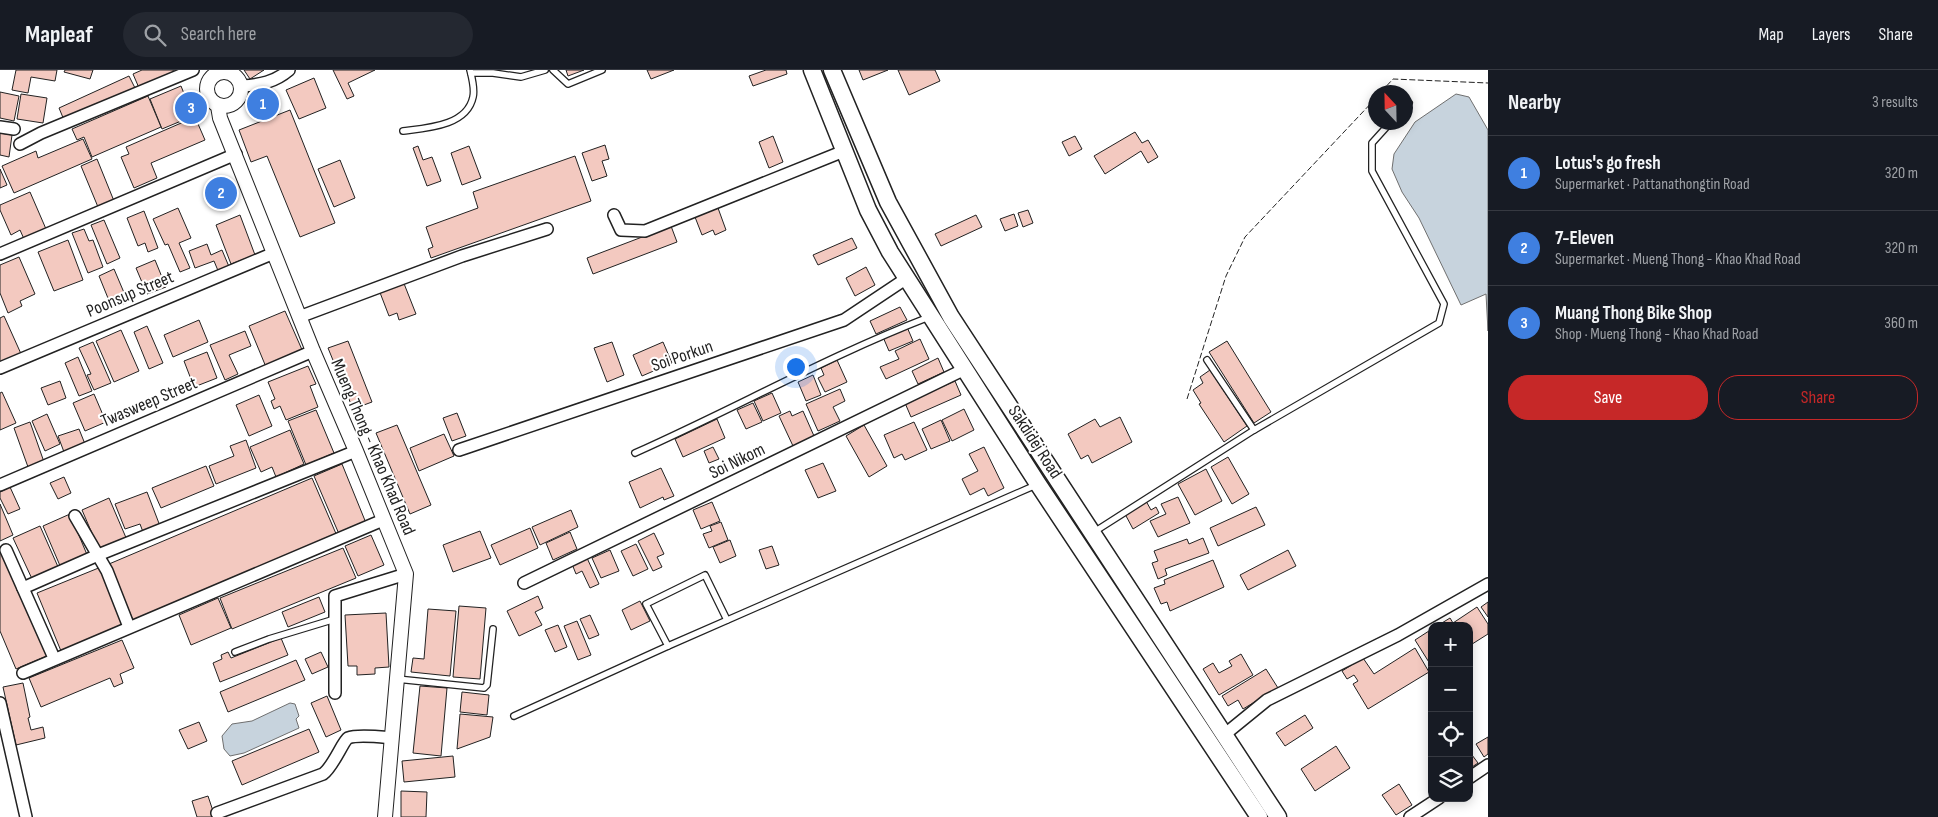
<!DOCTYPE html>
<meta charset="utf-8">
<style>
:root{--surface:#171b24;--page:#242831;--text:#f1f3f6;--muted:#9ea1a6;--line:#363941;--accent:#c62828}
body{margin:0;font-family:"Sofia Sans Condensed",sans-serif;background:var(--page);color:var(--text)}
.controls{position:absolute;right:15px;bottom:15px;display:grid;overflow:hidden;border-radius:10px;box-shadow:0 2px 12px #0003}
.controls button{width:45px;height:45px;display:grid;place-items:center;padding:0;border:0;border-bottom:1px solid var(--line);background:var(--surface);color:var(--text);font:25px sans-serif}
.compass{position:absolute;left:1368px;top:15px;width:45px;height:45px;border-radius:50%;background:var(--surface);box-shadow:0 2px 12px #0003;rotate:338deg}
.you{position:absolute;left:795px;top:296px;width:18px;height:18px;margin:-12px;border:4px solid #fff;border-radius:50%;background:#1a73e8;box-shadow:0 0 0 8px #1a73e833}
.badge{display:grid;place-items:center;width:32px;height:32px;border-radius:50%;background:var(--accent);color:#fff;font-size:16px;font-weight:700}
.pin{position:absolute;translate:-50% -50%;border:2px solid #fff;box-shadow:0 1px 5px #0006}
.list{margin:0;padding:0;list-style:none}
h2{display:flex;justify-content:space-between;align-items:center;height:65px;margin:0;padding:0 20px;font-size:21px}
h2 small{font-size:16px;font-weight:400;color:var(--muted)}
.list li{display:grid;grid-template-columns:32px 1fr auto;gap:15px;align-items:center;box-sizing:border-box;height:75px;padding:0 20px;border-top:1px solid var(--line)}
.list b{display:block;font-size:19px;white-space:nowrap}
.list p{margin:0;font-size:16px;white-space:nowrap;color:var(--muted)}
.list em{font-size:16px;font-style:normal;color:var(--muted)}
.actions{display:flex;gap:10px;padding:15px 20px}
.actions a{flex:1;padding:11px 0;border:1px solid var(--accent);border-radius:20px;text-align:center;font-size:18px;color:var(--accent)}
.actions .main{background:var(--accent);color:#fff}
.icon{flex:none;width:28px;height:28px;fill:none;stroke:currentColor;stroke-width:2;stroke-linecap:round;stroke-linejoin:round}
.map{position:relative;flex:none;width:1488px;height:747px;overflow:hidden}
header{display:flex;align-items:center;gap:30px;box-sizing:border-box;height:70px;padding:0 25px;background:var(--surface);border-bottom:1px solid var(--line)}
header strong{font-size:24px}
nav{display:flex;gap:28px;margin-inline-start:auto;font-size:18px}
.search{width:350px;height:45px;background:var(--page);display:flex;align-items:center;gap:12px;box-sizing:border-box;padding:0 18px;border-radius:28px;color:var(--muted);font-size:19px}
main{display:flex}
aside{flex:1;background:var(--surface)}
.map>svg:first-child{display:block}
.water{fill:#c7d3dd;stroke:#6f6f6f}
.building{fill:#f3c9c0;stroke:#222}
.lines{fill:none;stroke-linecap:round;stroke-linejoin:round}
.service-casing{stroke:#222;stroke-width:8}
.minor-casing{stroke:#222;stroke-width:14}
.tertiary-casing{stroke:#222;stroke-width:16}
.secondary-casing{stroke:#222;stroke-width:19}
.service{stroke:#fff;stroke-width:5.5}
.minor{stroke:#fff;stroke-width:11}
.tertiary{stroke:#fff;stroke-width:14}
.secondary{stroke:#fff;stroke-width:16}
.fence{stroke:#222;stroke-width:1;stroke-dasharray:6 2.5;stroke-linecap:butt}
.labels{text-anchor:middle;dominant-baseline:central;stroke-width:4;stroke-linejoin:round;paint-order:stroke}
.street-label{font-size:18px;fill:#222;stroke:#fff}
</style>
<header>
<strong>Mapleaf</strong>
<div class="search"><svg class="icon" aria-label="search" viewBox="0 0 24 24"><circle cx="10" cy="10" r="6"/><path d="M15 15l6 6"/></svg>Search here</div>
<nav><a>Map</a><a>Layers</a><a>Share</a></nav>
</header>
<main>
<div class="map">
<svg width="1488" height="747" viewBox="0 0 1488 747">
<rect width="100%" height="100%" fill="#fff"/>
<g class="water">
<polygon points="1456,24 1469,27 1488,60 1488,261 1486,224 1461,235 1419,148 1402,122 1392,99 1394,84 1415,52"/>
<polygon points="290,633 295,634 299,646 296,649 299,658 244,683 230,686 224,679 222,666 232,654 252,651"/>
</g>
<g class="building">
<polygon points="16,0 57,0 55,11 31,7 28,23 12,20"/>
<polygon points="65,0 93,0 90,9 64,2"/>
<polygon points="142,0 173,0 174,2 139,18 133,4"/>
<polygon points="244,0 264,0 250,9"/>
<polygon points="333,0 375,0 348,13 354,26 347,29"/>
<polygon points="566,0 584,0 568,6"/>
<polygon points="647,0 674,0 651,9"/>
<polygon points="766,0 786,0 787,4 753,16 749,6"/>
<polygon points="859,0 888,0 863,10"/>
<polygon points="898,0 935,0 940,11 909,25"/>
<polygon points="129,6 135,18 64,50 59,38"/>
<polygon points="314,8 326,38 299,49 286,20"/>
<polygon points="181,16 193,46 162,59 150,29"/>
<polygon points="0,22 19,26 14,51 0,48"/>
<polygon points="21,24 47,28 43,53 17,49"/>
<polygon points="148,26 161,57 92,87 84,67 77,70 72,59"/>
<polygon points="290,40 335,153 300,167 267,86 251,92 239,60"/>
<polygon points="195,47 205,70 151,93 157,108 134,118 121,87 129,84 126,77"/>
<polygon points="1135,62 1142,73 1148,70 1158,87 1148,93 1141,81 1105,104 1094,86"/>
<polygon points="0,63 12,65 9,87 0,85"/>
<polygon points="773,66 783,92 769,98 759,72"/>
<polygon points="1075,66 1082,79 1069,86 1062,72"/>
<polygon points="83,69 92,89 14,123 2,96 36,81 38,88"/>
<polygon points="605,75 609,89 602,91 607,106 592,111 582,83"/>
<polygon points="418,76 423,90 432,87 441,111 427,116 413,78"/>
<polygon points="469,76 481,108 462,115 451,83"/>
<polygon points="575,86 591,131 431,188 428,179 433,177 426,157 478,138 473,122"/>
<polygon points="97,89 114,131 98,137 81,96"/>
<polygon points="340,90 355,128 334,137 318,99"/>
<polygon points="0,99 7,115 0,118"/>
<polygon points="30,122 46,159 24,169 20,160 11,165 0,140 0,135"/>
<polygon points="178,138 191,168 179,173 190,198 180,202 168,174 165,175 153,149"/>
<polygon points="718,138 726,160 715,165 713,160 702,165 695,147"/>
<polygon points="1028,140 1033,153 1023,157 1018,143"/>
<polygon points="144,141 158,178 148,182 145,173 138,176 127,148"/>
<polygon points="1014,144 1018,156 1005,161 1000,149"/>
<polygon points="240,145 255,185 231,194 216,155"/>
<polygon points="976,145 982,157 941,176 935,164"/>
<polygon points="104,150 120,188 107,194 91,155"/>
<polygon points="671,156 677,172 593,204 587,188"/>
<polygon points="84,159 89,171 93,170 103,197 88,203 72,163"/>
<polygon points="852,168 857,178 818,195 813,185"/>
<polygon points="68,170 83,210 54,221 38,182"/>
<polygon points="207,174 211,185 222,180 230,199 219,203 214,191 195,198 189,181"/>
<polygon points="19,187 35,224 20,231 22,236 8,243 0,223 0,195"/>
<polygon points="155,190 166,217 147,224 136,198"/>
<polygon points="866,197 875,215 855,226 846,208"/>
<polygon points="114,199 128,232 112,238 99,206"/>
<polygon points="403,211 416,244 399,250 397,243 389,246 379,220"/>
<polygon points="900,237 907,250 876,264 870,251"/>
<polygon points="285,241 303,282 266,297 249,256"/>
<polygon points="4,246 22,286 0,296 0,248"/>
<polygon points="199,250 208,272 173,287 164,265"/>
<polygon points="147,256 163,293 149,299 134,262"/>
<polygon points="907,257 913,271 889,281 883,267"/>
<polygon points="121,260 139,301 114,312 96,271"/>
<polygon points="245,261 251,276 229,285 238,304 225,310 210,275"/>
<polygon points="920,269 929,289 886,309 880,297 899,289 895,281"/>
<polygon points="348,271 372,332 353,339 328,278"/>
<polygon points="1227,271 1271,342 1254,353 1209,282"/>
<polygon points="93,272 111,313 94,320 87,305 91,304 79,278"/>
<polygon points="612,272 624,305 607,312 594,278"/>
<polygon points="663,272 672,293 642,306 633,285"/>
<polygon points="207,282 217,308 194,317 184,291"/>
<polygon points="78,287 92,321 79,326 65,293"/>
<polygon points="938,288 944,302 918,314 912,301"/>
<polygon points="837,290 847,312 825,322 818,308 824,305 821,298"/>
<polygon points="308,296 316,314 310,316 318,337 286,350 280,336 274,339 271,331 275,329 268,312"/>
<polygon points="1210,300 1247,356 1224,372 1199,334 1201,333 1193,320 1203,313 1200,307"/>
<polygon points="813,305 821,325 806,331 798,312"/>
<polygon points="60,311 66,328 48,335 41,318"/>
<polygon points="955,311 961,325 911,347 905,333"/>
<polygon points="840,319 845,331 833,337 840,351 818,361 806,334"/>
<polygon points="2,322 16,353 0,360 0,323"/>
<polygon points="772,323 781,343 763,351 754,331"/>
<polygon points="94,324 106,352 85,361 73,333"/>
<polygon points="259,325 272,356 249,366 236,335"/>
<polygon points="753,333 762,352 746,359 737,340"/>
<polygon points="964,339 974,360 952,371 942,350"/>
<polygon points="316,340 334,383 306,395 288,351"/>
<polygon points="790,341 792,346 803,341 814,366 793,376 779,346"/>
<polygon points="457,343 466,366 452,371 443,348"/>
<polygon points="47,344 60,374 45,381 32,351"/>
<polygon points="1120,347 1132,372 1092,393 1088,385 1081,389 1068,364 1095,349 1100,357"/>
<polygon points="717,349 725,368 683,387 675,369"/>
<polygon points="941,350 950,371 931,379 922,359"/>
<polygon points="30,352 44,392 28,397 14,358"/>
<polygon points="914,352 927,380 905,390 902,384 894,388 884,365"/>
<polygon points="397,355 431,435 410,444 376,363"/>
<polygon points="864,355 887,396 869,407 846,366"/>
<polygon points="79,359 85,374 64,382 58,366"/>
<polygon points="290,360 304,394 276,407 272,397 261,402 250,377"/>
<polygon points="444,364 454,386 419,401 410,378"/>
<polygon points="246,370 256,398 216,414 209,396 234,386 230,376"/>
<polygon points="713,377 719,389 709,393 704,381"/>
<polygon points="984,377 1004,418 988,426 984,418 970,425 962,409 978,401 969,384"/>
<polygon points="1228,387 1249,424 1232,434 1211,397"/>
<polygon points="823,393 836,421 818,428 805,400"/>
<polygon points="342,394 366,453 339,464 314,406"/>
<polygon points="206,396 214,416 161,438 152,418"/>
<polygon points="661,398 674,426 664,430 663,427 640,438 629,412"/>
<polygon points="1206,399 1222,431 1195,445 1178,414"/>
<polygon points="64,407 71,423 58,429 50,413"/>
<polygon points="312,408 337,466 133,550 109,494"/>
<polygon points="10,417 20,439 8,444 0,428 0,422"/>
<polygon points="147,422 160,456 143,462 140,454 125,459 115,434"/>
<polygon points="1178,427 1190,453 1158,467 1150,451 1166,444 1161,434"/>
<polygon points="109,428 127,470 100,482 82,440"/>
<polygon points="1146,431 1151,440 1156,437 1159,443 1133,459 1125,444"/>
<polygon points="712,432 720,451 701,459 693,440"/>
<polygon points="0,434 13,465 0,471"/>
<polygon points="1256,437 1265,455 1218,476 1210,458"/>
<polygon points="571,440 578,457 540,475 532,457"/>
<polygon points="70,444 88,487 61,498 43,456"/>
<polygon points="721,452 728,470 709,478 703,464 712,461 710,456"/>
<polygon points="40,456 59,499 33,511 13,468"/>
<polygon points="530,458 538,478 500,495 491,475"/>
<polygon points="480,461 491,488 453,502 443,475"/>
<polygon points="570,462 577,479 553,490 546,473"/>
<polygon points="654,463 664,484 657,487 662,497 653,501 638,471"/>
<polygon points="371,465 384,495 358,506 345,476"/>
<polygon points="1203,468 1209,483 1165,499 1167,505 1158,509 1152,493 1158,491 1154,481 1187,469 1189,474"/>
<polygon points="730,470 736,486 720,493 713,477"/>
<polygon points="636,474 648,499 633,506 621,481"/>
<polygon points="0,476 47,586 16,599 0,561"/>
<polygon points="772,476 779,495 766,499 759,480"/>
<polygon points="343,478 356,508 232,559 220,528"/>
<polygon points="610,480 619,501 601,508 592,488"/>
<polygon points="1288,480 1296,496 1248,520 1240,505"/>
<polygon points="587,488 599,514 590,518 582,501 576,504 572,494"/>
<polygon points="1213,490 1224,517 1170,541 1167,532 1161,534 1154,518 1165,514 1164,510"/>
<polygon points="101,497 125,555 61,581 37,523"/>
<polygon points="538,526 543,538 535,542 542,555 519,566 507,541"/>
<polygon points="319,527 325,542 288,557 282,542"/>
<polygon points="218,528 231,558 191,575 179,545"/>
<polygon points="640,531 650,551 631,560 622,540"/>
<polygon points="1488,532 1488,547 1481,537"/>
<polygon points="459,536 486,538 480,609 453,607"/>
<polygon points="1477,537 1488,554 1488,564 1469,576 1469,556 1437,556 1450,548 1453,553"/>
<polygon points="428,539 456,541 450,606 411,602 413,588 424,589"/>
<polygon points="386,543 389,597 375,598 375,604 357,605 357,596 348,596 345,545"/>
<polygon points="590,545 599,565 589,569 580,549"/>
<polygon points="577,551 591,585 578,590 564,556"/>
<polygon points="558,555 567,577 555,582 545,560"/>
<polygon points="1432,559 1432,597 1415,570"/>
<polygon points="281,568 288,585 220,612 213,593 222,589 221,585 228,582 231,588"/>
<polygon points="122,570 134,598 120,604 123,613 114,617 110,608 41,637 29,608"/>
<polygon points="1415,578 1429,602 1368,639 1353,614 1358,611 1354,605 1347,609 1342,601 1363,588 1374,604"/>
<polygon points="321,582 328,597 312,604 305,589"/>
<polygon points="1241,584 1253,605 1219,625 1203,599 1213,593 1219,603 1232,596 1229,591"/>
<polygon points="296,590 305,610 228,642 220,622"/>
<polygon points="1266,599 1278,618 1243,639 1238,630 1228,636 1222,626"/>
<polygon points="23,613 30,647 28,648 31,660 43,657 45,668 16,675 3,617"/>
<polygon points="420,616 447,618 441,686 413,683"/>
<polygon points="462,622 489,625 487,645 460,642"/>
<polygon points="327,626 341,660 326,667 311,633"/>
<polygon points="460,644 493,647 490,667 457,679"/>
<polygon points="1305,645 1313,658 1285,676 1276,663"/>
<polygon points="199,652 207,671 188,679 179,660"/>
<polygon points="309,659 319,682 242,715 232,691"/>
<polygon points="1488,667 1488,684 1484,687 1476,674"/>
<polygon points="1336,676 1350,698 1315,721 1301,699"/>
<polygon points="1469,681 1478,693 1469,699"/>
<polygon points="453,686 455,707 404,712 402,691"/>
<polygon points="1399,714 1412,735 1396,745 1382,725"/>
<polygon points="401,721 427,722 426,747 401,747"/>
<polygon points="208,726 215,747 197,747 192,731"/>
</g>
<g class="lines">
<defs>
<g id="service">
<polyline points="553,0 568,14 602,0"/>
<polyline points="471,3 493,3 521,7 545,0"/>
<polyline points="1406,37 1409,33"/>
<path d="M403,61C427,58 467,56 473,27C475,19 472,8 470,0"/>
<polyline points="1207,290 1254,360"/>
<path d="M635,383C734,339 828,286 929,247"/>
<polyline points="1094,462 1254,360 1439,253 1444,234 1372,101 1372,73 1391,52"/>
<polyline points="668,576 646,534 705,505 727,550"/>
<polyline points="235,582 269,569 335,549"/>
<polyline points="397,609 484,618 487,615 493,559"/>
<polyline points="514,646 668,576 1036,415"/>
</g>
<g id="minor">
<path d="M242,16C260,15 275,12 289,0"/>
<polyline points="0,57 14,59"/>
<polyline points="20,74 41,63 193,0"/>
<polyline points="614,145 621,160 645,161 844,81"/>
<polyline points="0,184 236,84"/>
<polyline points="299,247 462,186 547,159"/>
<polyline points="0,298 274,183"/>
<polyline points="459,380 844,250 907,208"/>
<polyline points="0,415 313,281"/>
<polyline points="75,446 107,501 129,557"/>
<polyline points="6,480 54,588"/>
<polyline points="524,513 965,299"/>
<polyline points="23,518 98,485 356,381"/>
<polyline points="23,603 383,450"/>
<polyline points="335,623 335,526 406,504"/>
<polyline points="0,633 26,747"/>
<polyline points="1224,665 1267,630 1398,565 1488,514"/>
<polyline points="1469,708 1488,695"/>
<path d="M217,743L323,704C333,697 343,671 348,668C358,664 381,667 392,668"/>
<polyline points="1410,747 1439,728"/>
</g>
<g id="tertiary">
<circle cx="224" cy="19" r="17"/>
<polyline points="218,36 220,48 313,281 356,381 406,504 385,747"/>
</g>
<g id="secondary">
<polyline points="812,0 868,140 890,182 1038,414 1259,747"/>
<polyline points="832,0 888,132 951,247 1278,747"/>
</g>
</defs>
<use href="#service" class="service-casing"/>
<use href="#minor" class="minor-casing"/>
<use href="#tertiary" class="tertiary-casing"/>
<use href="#secondary" class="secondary-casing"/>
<use href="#service" class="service"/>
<use href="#minor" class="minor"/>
<use href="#tertiary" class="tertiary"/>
<use href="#secondary" class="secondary"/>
<g class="fence">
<polyline points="1381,22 1393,9 1488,13"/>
<polyline points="1187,329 1226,206 1245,167 1376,28"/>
</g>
</g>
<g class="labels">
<g class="street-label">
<text transform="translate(130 224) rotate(-23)">Poonsup Street</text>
<text transform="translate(682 286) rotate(-19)">Soi Porkun</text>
<text transform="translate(149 332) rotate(-23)">Twasweep Street</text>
<text transform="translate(1035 372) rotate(57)">Sakdidej Road</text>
<text transform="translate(373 377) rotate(67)">Mueng Thong - Khao Khad Road</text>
<text transform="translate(737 391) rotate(-26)">Soi Nikom</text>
</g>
</g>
</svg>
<div class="controls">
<button>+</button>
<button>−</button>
<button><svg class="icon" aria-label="locate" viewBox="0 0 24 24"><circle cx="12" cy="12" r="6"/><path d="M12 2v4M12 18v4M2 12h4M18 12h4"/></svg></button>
<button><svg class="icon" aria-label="layers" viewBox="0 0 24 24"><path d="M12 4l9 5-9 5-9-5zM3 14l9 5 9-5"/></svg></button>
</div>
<svg class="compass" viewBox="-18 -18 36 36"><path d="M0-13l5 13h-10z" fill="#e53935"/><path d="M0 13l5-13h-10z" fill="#9ea1a6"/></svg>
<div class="you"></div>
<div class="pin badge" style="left:263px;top:34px;background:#3f7fe0">1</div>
<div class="pin badge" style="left:221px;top:123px;background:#3f7fe0">2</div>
<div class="pin badge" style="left:191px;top:38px;background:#3f7fe0">3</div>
</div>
<aside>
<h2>Nearby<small>3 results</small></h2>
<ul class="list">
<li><span class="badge" style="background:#3f7fe0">1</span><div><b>Lotus's go fresh</b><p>Supermarket · Pattanathongtin Road</p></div><em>320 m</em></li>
<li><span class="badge" style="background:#3f7fe0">2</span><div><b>7-Eleven</b><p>Supermarket · Mueng Thong - Khao Khad Road</p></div><em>320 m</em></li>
<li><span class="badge" style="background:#3f7fe0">3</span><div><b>Muang Thong Bike Shop</b><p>Shop · Mueng Thong - Khao Khad Road</p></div><em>360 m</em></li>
</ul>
<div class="actions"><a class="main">Save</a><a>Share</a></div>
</aside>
</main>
